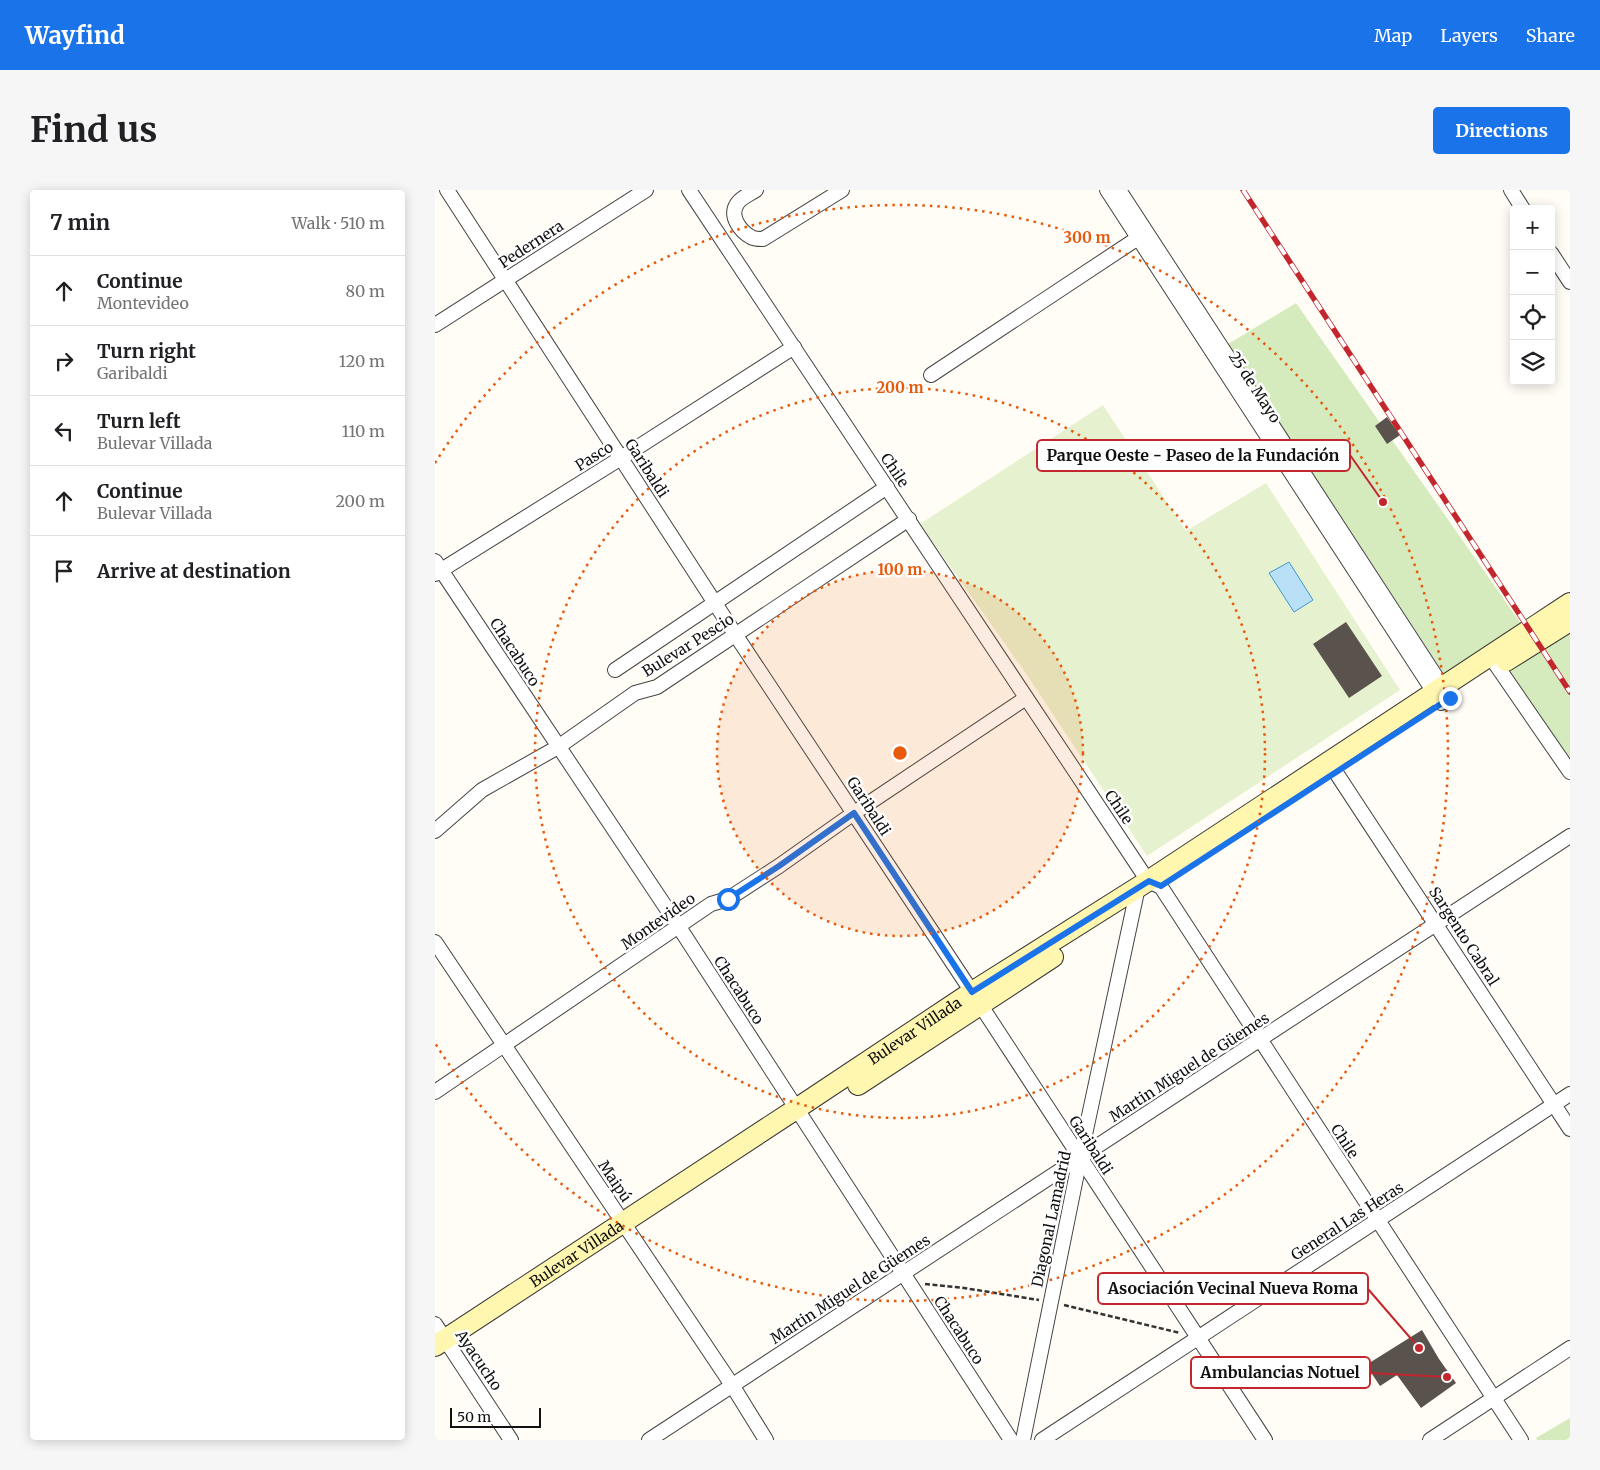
<!DOCTYPE html>
<meta charset="utf-8">
<style>
:root{--surface:#fff;--page:#f6f6f6;--text:#202124;--muted:#757577;--line:#e0e0e0;--accent:#1a73e8}
body{margin:0;font-family:Merriweather,serif;background:var(--page);color:var(--text)}
.controls{position:absolute;right:15px;top:15px;display:grid;overflow:hidden;border-radius:5px;box-shadow:0 2px 12px #0003}
.controls button{width:45px;height:45px;display:grid;place-items:center;padding:0;border:0;border-bottom:1px solid var(--line);background:var(--surface);color:var(--text);font:25px sans-serif}
.scale{position:absolute;left:15px;bottom:12px;width:91px;box-sizing:border-box;padding-left:5px;border:2px solid #111;border-top:0;font-size:14px;line-height:18px;white-space:nowrap;color:#111;-webkit-text-stroke:4px #fff;paint-order:stroke}
.stop{position:absolute;width:15px;height:15px;margin:-11px;border:4px solid #1a73e8;border-radius:50%;background:#fff}
.stop.end{background:#1a73e8;border-color:#fff;box-shadow:0 1px 5px #0008}
.list{margin:0;padding:0;list-style:none}
h2{display:flex;justify-content:space-between;align-items:center;height:65px;margin:0;padding:0 20px;font-size:21px}
h2 small{font-size:16px;font-weight:400;color:var(--muted)}
.list li{display:grid;grid-template-columns:32px 1fr auto;gap:15px;align-items:center;box-sizing:border-box;height:70px;padding:0 20px;border-top:1px solid var(--line)}
.list b{display:block;font-size:19px;white-space:nowrap}
.list p{margin:0;font-size:16px;white-space:nowrap;color:var(--muted)}
.list em{font-size:16px;font-style:normal;color:var(--muted)}
.icon{flex:none;width:28px;height:28px;fill:none;stroke:currentColor;stroke-width:2;stroke-linecap:round;stroke-linejoin:round}
.map{position:relative;flex:none;width:1135px;height:1250px;overflow:hidden;border-radius:5px}
header{display:flex;align-items:center;gap:30px;box-sizing:border-box;height:70px;padding:0 25px;background:var(--accent);color:#fff}
header strong{font-size:24px}
nav{display:flex;gap:28px;margin-inline-start:auto;font-size:18px}
.intro{display:flex;align-items:center;justify-content:space-between;box-sizing:border-box;height:120px;padding:0 30px}
h1{margin:0;font-size:35px}
.button{padding:12px 22px;border-radius:5px;background:var(--accent);color:#fff;font-size:18px;font-weight:700}
main{display:flex;gap:30px;padding:0 30px}
aside{flex:1;background:var(--surface);border-radius:5px;box-shadow:0 2px 12px #0003}
.map>svg:first-child{display:block}
.green{fill:#d5ebbd}
.pitch{fill:#e6f2cf}
.water{fill:#b9e0f7;stroke:#3f96cf}
.building{fill:#5a524d}
.lines{fill:none;stroke-linecap:round;stroke-linejoin:round}
.street-casing{stroke:#444;stroke-width:16}
.secondary-casing{stroke:#333;stroke-width:22}
.path{stroke:#333;stroke-width:2.5;stroke-dasharray:5 2.5;stroke-linecap:butt}
.street{stroke:#fff;stroke-width:14}
.secondary{stroke:#fff6b0;stroke-width:20}
.rail-casing{stroke:#c4262e;stroke-width:5.5}
.rail{stroke:#fff;stroke-width:4;stroke-dasharray:11;stroke-linecap:butt}
.route{stroke:#1a73e8;stroke-width:6}
.ring{fill:none;stroke:#e8590c;stroke-width:2.5;stroke-dasharray:2.5 5}
.labels{text-anchor:middle;dominant-baseline:central;stroke-width:5;stroke-linejoin:round;paint-order:stroke}
.street-label{font-size:15px;fill:#111;stroke:#fff}
.centre{fill:#e8590c;stroke:#fff;stroke-width:2.5}
.ring-label{font-size:15px;text-anchor:middle;font-weight:bold;fill:#e8590c;stroke:#fff;stroke-width:5;stroke-linejoin:round;paint-order:stroke}
.leader{fill:none;stroke:#c4262e;stroke-width:2}
.callout-dot{fill:#c4262e;stroke:#fff;stroke-width:2}
.callout{fill:#fff;stroke:#c4262e;stroke-width:2}
.callout-label{font-size:16px;text-anchor:middle;font-weight:bold;fill:#111}
</style>
<header>
<strong>Wayfind</strong>
<nav><a>Map</a><a>Layers</a><a>Share</a></nav>
</header>
<div class="intro"><h1>Find us</h1><a class="button">Directions</a></div>
<main>
<aside>
<h2>7 min<small>Walk · 510 m</small></h2>
<ul class="list">
<li><svg class="icon" aria-label="ahead" viewBox="0 0 24 24"><path d="M12 20V5M6 11l6-6 6 6"/></svg><div><b>Continue</b><p>Montevideo</p></div><em>80 m</em></li>
<li><svg class="icon" aria-label="right" viewBox="0 0 24 24"><path d="M7 20v-9h11M14 6l5 5-5 5"/></svg><div><b>Turn right</b><p>Garibaldi</p></div><em>120 m</em></li>
<li><svg class="icon" aria-label="left" viewBox="0 0 24 24"><path d="M17 20v-9H6M10 6l-5 5 5 5"/></svg><div><b>Turn left</b><p>Bulevar Villada</p></div><em>110 m</em></li>
<li><svg class="icon" aria-label="ahead" viewBox="0 0 24 24"><path d="M12 20V5M6 11l6-6 6 6"/></svg><div><b>Continue</b><p>Bulevar Villada</p></div><em>200 m</em></li>
<li><svg class="icon" aria-label="arrive" viewBox="0 0 24 24"><path d="M6 21V4h12l-3 4 3 4H6"/></svg><div><b>Arrive at destination</b></div></li>
</ul>
</aside>
<div class="map">
<svg width="1135" height="1250" viewBox="0 0 1135 1250">
<rect width="100%" height="100%" fill="#fffdf5"/>
<g class="green">
<polygon points="861,113 1087,435 1009,484 793,154"/>
<polygon points="1135,436 1135,573 1075,482 1076,476"/>
<polygon points="1135,1228 1135,1250 1102,1250 1101,1248"/>
</g>
<polygon class="pitch" points="668,215 751,341 831,293 965,500 712,666 590,482 485,334"/>
<polygon class="water" points="854,372 878,410 859,422 834,383"/>
<g class="building">
<polygon points="952,227 965,245 952,254 940,236"/>
<polygon points="911,432 947,486 914,508 878,454"/>
<polygon points="987,1140 1004,1169 1021,1193 986,1218 962,1185 945,1196 931,1175"/>
</g>
<g class="lines">
<defs>
<g id="street">
<polyline points="12,0 300,444 537,802 830,1250"/>
<polyline points="254,0 713,691 726,697 1086,1250"/>
<path d="M321,0C315,4 305,8 302,14C294,26 305,41 316,47C319,49 324,49 328,49L407,0"/>
<polyline points="672,0 1006,513"/>
<polyline points="684,0 1015,508"/>
<polyline points="1076,0 1088,19"/>
<polyline points="1116,63 1135,92"/>
<polyline points="0,135 211,0"/>
<polyline points="496,185 703,48"/>
<polyline points="0,371 244,737 576,1250"/>
<polyline points="0,384 186,268 359,157"/>
<polyline points="1055,466 1135,582"/>
<polyline points="180,480 452,297"/>
<polyline points="894,572 1135,939"/>
<polyline points="0,641 47,600 123,557 200,503 222,497 474,329"/>
<polyline points="0,752 297,1195 331,1250"/>
<polyline points="0,902 276,714 293,709 344,676 419,623 591,508"/>
<polyline points="0,1134 76,1250"/>
<polyline points="214,1250 1135,646"/>
<polyline points="588,1250 645,968 703,697"/>
<polyline points="607,1250 1135,904"/>
<polyline points="995,1250 1135,1158"/>
</g>
<g id="secondary">
<polyline points="1071,471 1135,431"/>
<polyline points="423,895 618,767"/>
<path id="s1" d="M0,1156L361,919L537,802L713,691L1135,413"/>
</g>
</defs>
<use href="#street" class="street-casing"/>
<use href="#secondary" class="secondary-casing"/>
<g class="path">
<polyline points="490,1094 529,1098 604,1110"/>
<polyline points="629,1115 745,1143"/>
</g>
<use href="#street" class="street"/>
<use href="#secondary" class="secondary"/>
<defs>
<polyline id="rail" points="808,0 1135,502"/>
</defs>
<use href="#rail" class="rail-casing"/>
<use href="#rail" class="rail"/>
</g>
<g class="lines">
<polyline class="route" points="293,709 344,676 419,623 537,802 714,691 726,696 1015,508"/>
</g>
<circle cx="465" cy="563" r="183" fill="#e8590c" fill-opacity=".12"/>
<g class="ring">
<circle cx="465" cy="563" r="183"/>
<circle cx="465" cy="563" r="365"/>
<path d="M0 273A548 548 0 1 1 0 853"/>
</g>
<g class="labels">
<g class="street-label">
<text transform="translate(96 54) rotate(-33)">Pedernera</text>
<text transform="translate(820 197) rotate(57)">25 de Mayo</text>
<text transform="translate(159 266) rotate(-32)">Pasco</text>
<text transform="translate(212 278) rotate(57)">Garibaldi</text>
<text transform="translate(460 280) rotate(56)">Chile</text>
<text transform="translate(253 455) rotate(-32)">Bulevar Pescio</text>
<text transform="translate(80 462) rotate(57)">Chacabuco</text>
<text transform="translate(434 616) rotate(57)">Garibaldi</text>
<text transform="translate(684 617) rotate(56)">Chile</text>
<text transform="translate(223 731) rotate(-35)">Montevideo</text>
<text transform="translate(1029 746) rotate(57)">Sargento Cabral</text>
<text transform="translate(304 800) rotate(57)">Chacabuco</text>
<text stroke="none"><textPath href="#s1" startOffset="574">Bulevar Villada</textPath></text>
<text transform="translate(754 877) rotate(-33)">Martin Miguel de Güemes</text>
<text transform="translate(910 951) rotate(57)">Chile</text>
<text transform="translate(656 955) rotate(57)">Garibaldi</text>
<text transform="translate(180 991) rotate(56)">Maipú</text>
<text transform="translate(616 1029) rotate(-78)">Diagonal Lamadrid</text>
<text transform="translate(912 1031) rotate(-33)">General Las Heras</text>
<text stroke="none"><textPath href="#s1" startOffset="169">Bulevar Villada</textPath></text>
<text transform="translate(415 1099) rotate(-33)">Martin Miguel de Güemes</text>
<text transform="translate(524 1140) rotate(57)">Chacabuco</text>
<text transform="translate(44 1170) rotate(56)">Ayacucho</text>
</g>
</g>
<circle cx="465" cy="563" r="8" class="centre"/>
<g class="ring-label">
<text x="652" y="53">300 m</text>
<text x="465" y="203">200 m</text>
<text x="465" y="385">100 m</text>
</g>
<path class="leader" d="M948 312L915 265M984 1158L933 1099M1012 1187L935 1183"/>
<g class="callout-dot">
<circle cx="948" cy="312" r="5"/>
<circle cx="984" cy="1158" r="5"/>
<circle cx="1012" cy="1187" r="5"/>
</g>
<g class="callout">
<rect x="602" y="250" width="313" height="31" rx="5"/>
<rect x="663" y="1083" width="270" height="31" rx="5"/>
<rect x="756" y="1167" width="179" height="31" rx="5"/>
</g>
<g class="callout-label">
<text x="758" y="271">Parque Oeste - Paseo de la Fundación</text>
<text x="798" y="1104">Asociación Vecinal Nueva Roma</text>
<text x="845" y="1188">Ambulancias Notuel</text>
</g>
</svg>
<div class="controls">
<button>+</button>
<button>−</button>
<button><svg class="icon" aria-label="locate" viewBox="0 0 24 24"><circle cx="12" cy="12" r="6"/><path d="M12 2v4M12 18v4M2 12h4M18 12h4"/></svg></button>
<button><svg class="icon" aria-label="layers" viewBox="0 0 24 24"><path d="M12 4l9 5-9 5-9-5zM3 14l9 5 9-5"/></svg></button>
</div>
<div class="scale">50 m</div>
<div class="stop" style="left:293px;top:709px"></div>
<div class="stop end" style="left:1015px;top:508px"></div>
</div>
</main>
